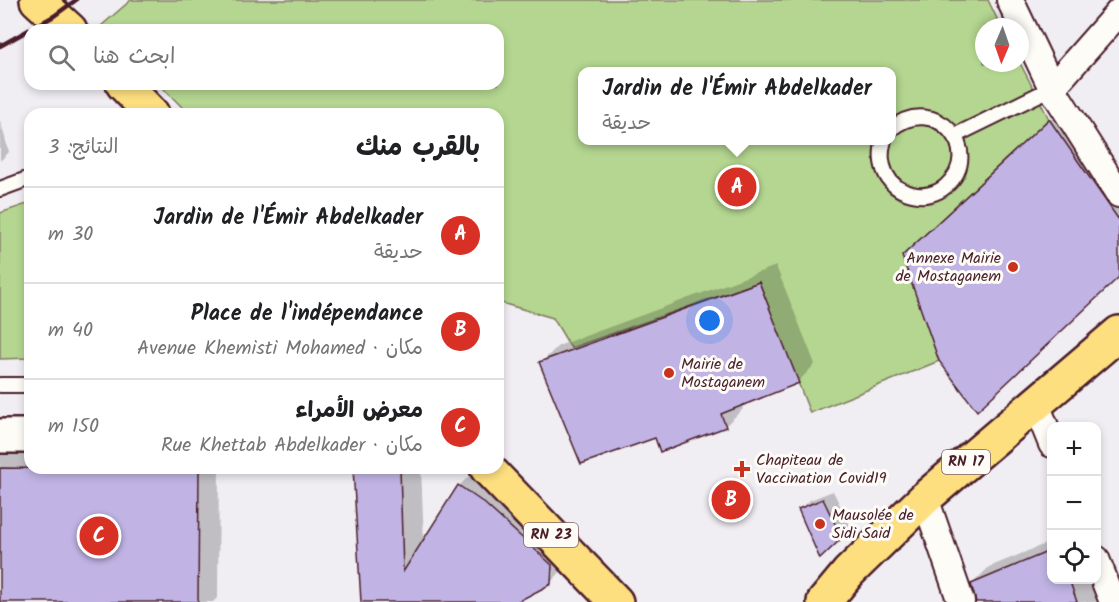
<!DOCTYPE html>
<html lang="ar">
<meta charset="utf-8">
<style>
:root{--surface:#fff;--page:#f6f6f6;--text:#202124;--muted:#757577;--line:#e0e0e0;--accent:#d93025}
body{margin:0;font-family:Kalam,"Playpen Sans Arabic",sans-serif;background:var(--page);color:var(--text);direction:rtl}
.controls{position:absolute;right:18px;bottom:18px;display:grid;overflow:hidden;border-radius:12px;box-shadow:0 3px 9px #0003}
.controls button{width:54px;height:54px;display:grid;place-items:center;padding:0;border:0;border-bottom:2px solid var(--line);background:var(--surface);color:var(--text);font:30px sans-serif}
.compass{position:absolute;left:975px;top:18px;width:54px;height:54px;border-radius:50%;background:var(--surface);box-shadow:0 3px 9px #0003;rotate:182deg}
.you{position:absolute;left:710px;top:321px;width:21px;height:21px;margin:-15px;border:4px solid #fff;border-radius:50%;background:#1a73e8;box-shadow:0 0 0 9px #1a73e833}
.badge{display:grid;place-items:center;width:39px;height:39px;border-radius:50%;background:var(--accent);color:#fff;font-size:20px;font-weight:700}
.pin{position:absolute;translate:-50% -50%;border:3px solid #fff;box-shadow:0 2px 6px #0006}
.popup{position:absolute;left:578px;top:67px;width:318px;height:78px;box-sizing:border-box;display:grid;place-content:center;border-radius:12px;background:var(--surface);filter:drop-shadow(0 2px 4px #0005);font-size:20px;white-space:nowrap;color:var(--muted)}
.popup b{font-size:22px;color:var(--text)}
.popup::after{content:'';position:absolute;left:50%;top:100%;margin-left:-12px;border:12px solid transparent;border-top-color:var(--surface)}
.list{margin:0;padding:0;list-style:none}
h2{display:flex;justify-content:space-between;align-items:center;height:78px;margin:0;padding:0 24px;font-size:26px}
h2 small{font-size:20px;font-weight:400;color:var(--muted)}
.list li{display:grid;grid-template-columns:39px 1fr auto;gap:18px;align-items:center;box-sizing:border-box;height:96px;padding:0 24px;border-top:2px solid var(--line)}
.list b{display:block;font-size:22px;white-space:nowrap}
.list p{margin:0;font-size:20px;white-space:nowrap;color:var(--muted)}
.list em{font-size:20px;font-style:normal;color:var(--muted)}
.icon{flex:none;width:33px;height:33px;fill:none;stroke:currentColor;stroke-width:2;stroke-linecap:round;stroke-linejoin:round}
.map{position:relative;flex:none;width:1119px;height:602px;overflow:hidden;direction:ltr}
.search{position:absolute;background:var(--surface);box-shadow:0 3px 9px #0003;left:24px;top:24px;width:480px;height:66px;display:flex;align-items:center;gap:15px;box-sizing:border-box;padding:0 21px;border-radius:18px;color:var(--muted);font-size:22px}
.panel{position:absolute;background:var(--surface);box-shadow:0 3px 9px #0003;left:24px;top:108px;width:480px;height:366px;border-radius:18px;direction:rtl}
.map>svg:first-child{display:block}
.green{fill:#b4d690;stroke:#7f7a5e;stroke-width:1.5;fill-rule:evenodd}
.shadow{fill:#0003}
.building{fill:#c1b4e5;stroke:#4a1f2b;stroke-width:1.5}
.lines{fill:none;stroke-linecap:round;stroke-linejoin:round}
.lane-casing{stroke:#4a1f2b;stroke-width:18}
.street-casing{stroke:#4a1f2b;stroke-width:30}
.secondary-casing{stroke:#4a1f2b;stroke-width:38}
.primary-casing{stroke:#4a1f2b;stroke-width:38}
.lane{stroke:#fdfcf7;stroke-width:14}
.street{stroke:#fdfcf7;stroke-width:26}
.secondary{stroke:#fdfcf7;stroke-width:33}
.primary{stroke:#fedf80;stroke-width:33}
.rail{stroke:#4a1f2b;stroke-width:4.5}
.poi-dot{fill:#c8321e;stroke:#fdfcf7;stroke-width:2}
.labels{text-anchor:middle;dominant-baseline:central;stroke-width:6;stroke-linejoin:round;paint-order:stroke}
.shield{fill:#fdfcf7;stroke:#806168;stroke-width:1.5}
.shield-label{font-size:15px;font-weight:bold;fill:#4a1f2b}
.poi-label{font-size:16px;fill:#4a1f2b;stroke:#fdfcf7;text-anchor:start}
</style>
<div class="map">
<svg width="1119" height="602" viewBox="0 0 1119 602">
<rect width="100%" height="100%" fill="#f1eef3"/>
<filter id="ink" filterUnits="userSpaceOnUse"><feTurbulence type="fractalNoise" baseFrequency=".0167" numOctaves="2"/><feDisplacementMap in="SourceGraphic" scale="12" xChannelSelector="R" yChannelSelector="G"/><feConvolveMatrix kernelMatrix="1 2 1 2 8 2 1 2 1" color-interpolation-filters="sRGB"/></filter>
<g filter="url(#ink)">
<g class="green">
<path d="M131,0H988L1001,27H984V63H1020L1049,119L903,256L939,361L810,413L759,282L571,348L553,318L498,302V114H189L159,84H498V30H105L101,26ZM582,72H891V140H582Z"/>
<polygon points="30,203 30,358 0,359 0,213"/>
</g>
<g class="shadow">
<polygon points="1067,104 1119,179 1119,275 922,239"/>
<polygon points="0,120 9,152 0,161"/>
<polygon points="776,266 815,364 798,382 741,404 743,409 725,426 656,437 541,363 558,346"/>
<polygon points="0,447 30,447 30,468 219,468 218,597 213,602 0,602"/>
<polygon points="355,468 421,468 424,542 459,486 477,468 571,561 550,583 514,602 362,602"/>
<polygon points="833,491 851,527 820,556 800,510 810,500"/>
<polygon points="1052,541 1052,580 1092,580 1101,602 977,602 972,584 989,567"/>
</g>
<g class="building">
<polygon points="1049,119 1119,220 1119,277 977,411 939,361 902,256"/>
<polygon points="759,282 799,383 721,414 726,427 660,452 655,438 581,464 539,362"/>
<polygon points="0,468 199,470 198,602 0,602"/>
<polygon points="353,468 400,468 403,572 458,485 484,503 552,565 551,584 517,602 361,602"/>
<polygon points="823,499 842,538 820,559 798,509"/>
<polygon points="1052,550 1052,579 1069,579 1077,602 976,602 971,584"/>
</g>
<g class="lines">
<defs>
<g id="lane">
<polyline points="954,136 1052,88"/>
<path d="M884,140C877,163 886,188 912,194C924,197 937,194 946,186C986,151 935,92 891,129"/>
<polyline points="0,189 30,178"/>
<polyline points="0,385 30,385"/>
</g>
<g id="street">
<polyline points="1010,0 1052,88 1119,194"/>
<polyline points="1052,88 1119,12"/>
<polyline points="1035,402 1052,444"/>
<polyline points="925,498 961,602"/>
<polyline points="1096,559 1113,602"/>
</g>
<polyline id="secondary" points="0,436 30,436"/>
<g id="primary">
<polyline points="37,0 70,30"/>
<polyline points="123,84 152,114"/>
<polyline points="487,468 616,602"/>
<polyline points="824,602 849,572 925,498 1119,333"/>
</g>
</defs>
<use href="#lane" class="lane-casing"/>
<use href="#street" class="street-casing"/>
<use href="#secondary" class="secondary-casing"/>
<use href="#primary" class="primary-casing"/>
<use href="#lane" class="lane"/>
<use href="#street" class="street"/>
<use href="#secondary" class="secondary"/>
<use href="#primary" class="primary"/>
<polyline class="rail" points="0,46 54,16 76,0"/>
</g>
</g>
<g class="poi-dot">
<circle cx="1013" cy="267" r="6"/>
<circle cx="669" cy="373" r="6"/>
<path d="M739 460h6v6h6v6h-6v6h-6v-6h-6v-6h6z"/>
<circle cx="820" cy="524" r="6"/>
</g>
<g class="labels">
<g class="shield">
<rect x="942" y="450" width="48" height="24" rx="4.5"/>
<rect x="524" y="523" width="54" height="24" rx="4.5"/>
</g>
<g class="shield-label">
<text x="966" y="462">RN 17</text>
<text x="551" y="535">RN 23</text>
</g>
<g class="poi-label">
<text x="1001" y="258" text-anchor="end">Annexe Mairie<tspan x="1001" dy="18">de Mostaganem</tspan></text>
<text x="681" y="364">Mairie de<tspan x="681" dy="18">Mostaganem</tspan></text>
<text x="756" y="460">Chapiteau de<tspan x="756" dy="18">Vaccination Covid19</tspan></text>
<text x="832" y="515">Mausolée de<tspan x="832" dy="18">Sidi Said</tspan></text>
</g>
</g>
</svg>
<div class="controls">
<button>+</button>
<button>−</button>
<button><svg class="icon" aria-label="locate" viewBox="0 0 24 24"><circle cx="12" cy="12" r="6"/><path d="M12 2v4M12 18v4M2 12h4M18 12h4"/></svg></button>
</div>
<svg class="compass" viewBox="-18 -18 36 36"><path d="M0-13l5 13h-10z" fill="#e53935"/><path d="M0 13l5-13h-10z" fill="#757577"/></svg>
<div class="you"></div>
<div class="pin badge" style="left:737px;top:187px">A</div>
<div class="popup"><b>Jardin de l'Émir Abdelkader</b>حديقة</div>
<div class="pin badge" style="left:731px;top:500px">B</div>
<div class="pin badge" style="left:99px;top:536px">C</div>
<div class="search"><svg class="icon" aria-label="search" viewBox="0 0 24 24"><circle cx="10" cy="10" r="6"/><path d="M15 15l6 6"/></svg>ابحث هنا</div>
<section class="panel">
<h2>بالقرب منك<small>النتائج: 3</small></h2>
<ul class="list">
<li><span class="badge">A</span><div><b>Jardin de l'Émir Abdelkader</b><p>حديقة</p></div><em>30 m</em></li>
<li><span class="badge">B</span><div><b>Place de l'indépendance</b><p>مكان · Avenue Khemisti Mohamed</p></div><em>40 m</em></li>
<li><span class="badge">C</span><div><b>معرض الأمراء</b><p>مكان · Rue Khettab Abdelkader</p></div><em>150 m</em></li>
</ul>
</section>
</div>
